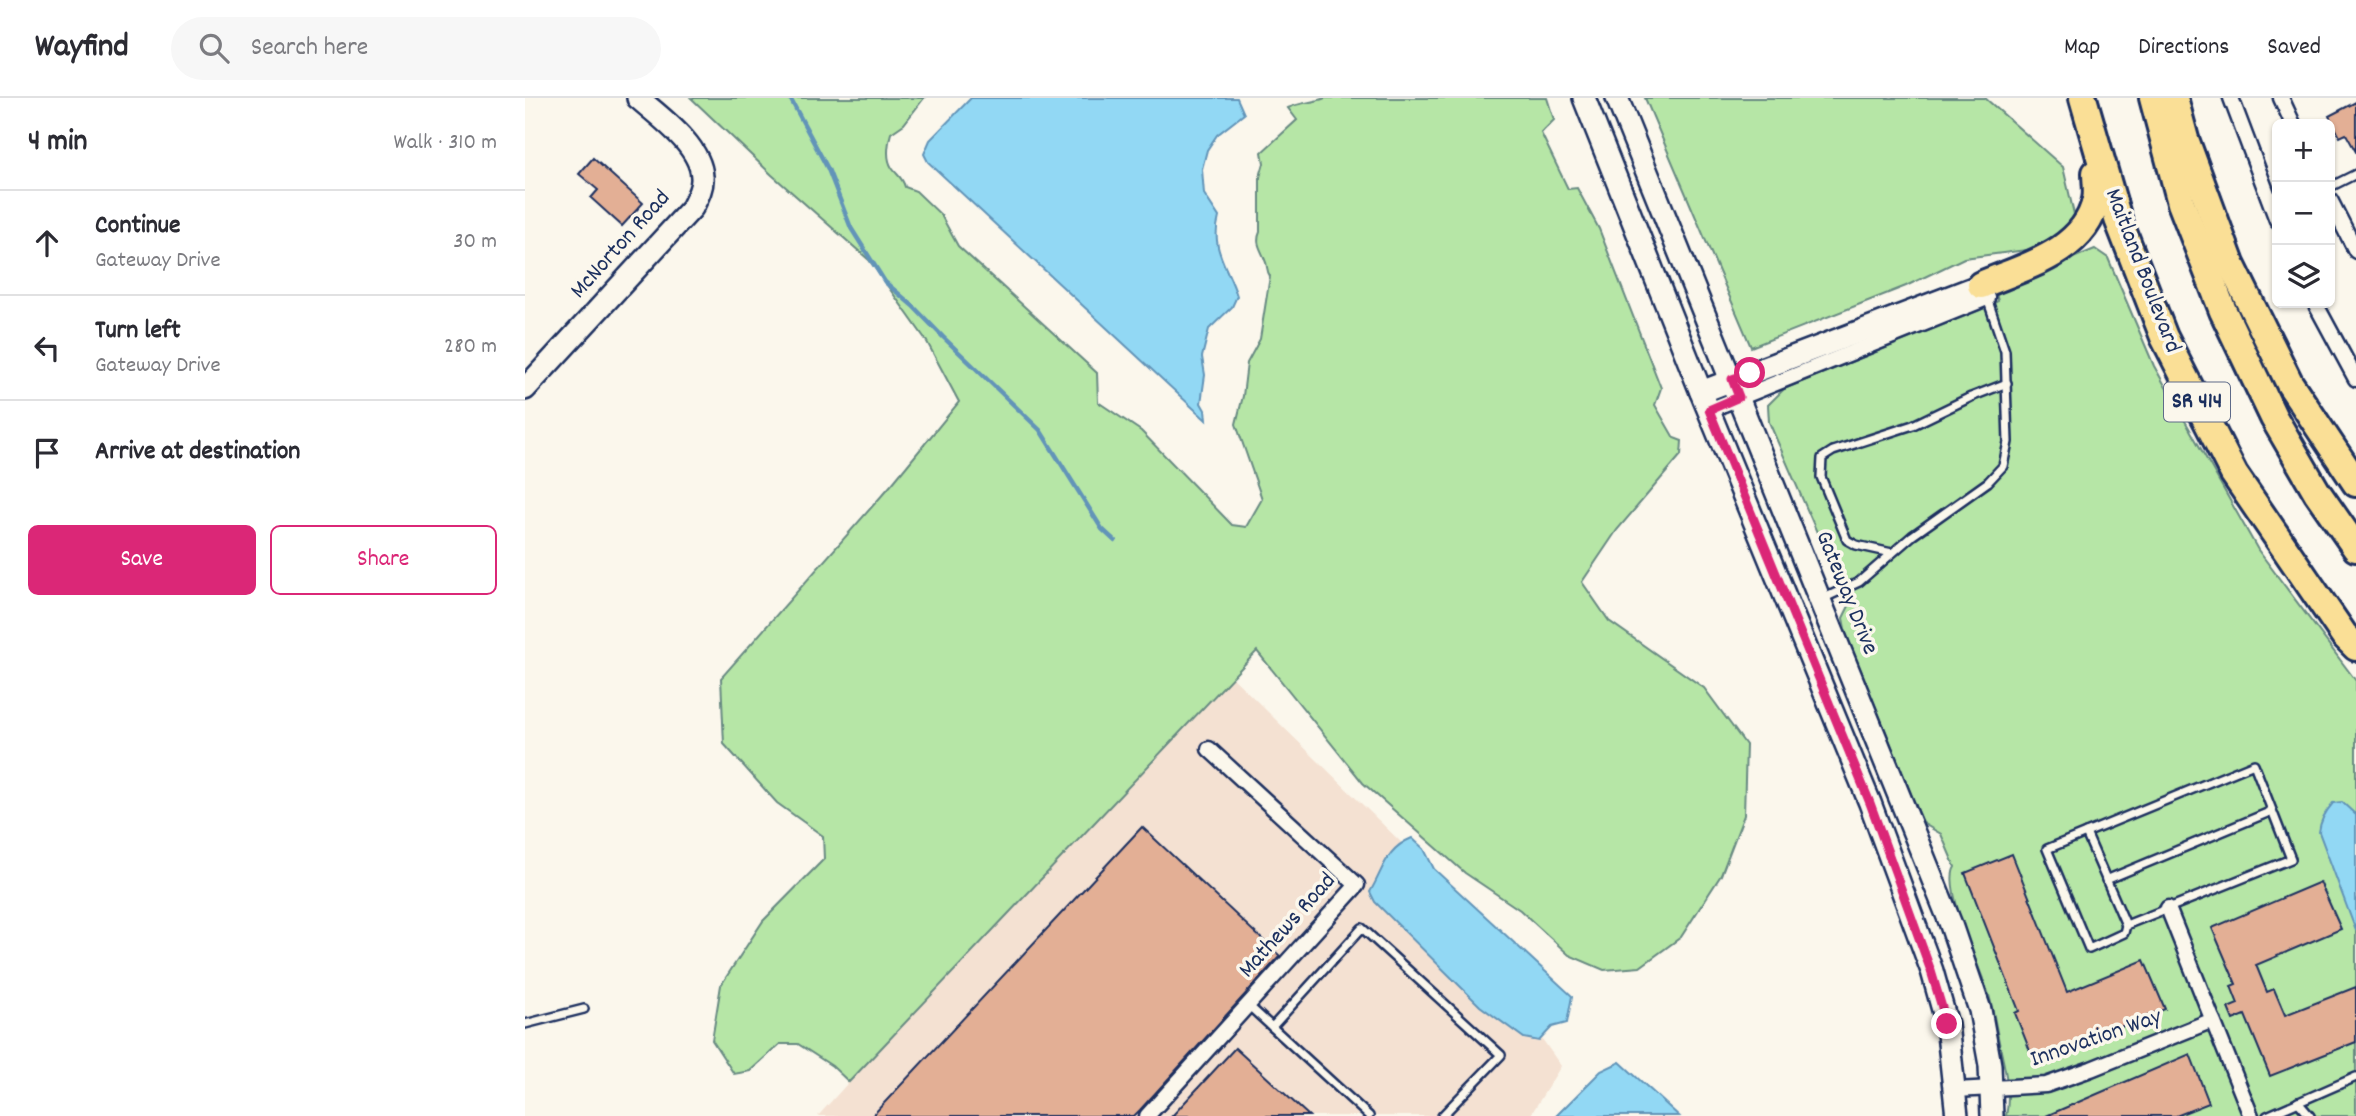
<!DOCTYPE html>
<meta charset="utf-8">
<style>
:root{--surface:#fff;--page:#f7f7f7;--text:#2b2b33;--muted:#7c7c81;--line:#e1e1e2;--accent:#db2777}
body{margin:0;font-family:Dekko,sans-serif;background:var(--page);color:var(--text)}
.controls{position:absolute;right:21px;top:21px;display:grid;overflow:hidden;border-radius:10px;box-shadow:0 2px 5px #0004}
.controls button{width:63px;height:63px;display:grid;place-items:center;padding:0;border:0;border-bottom:2px solid var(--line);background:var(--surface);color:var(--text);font:35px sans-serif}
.stop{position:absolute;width:21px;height:21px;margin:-16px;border:5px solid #db2777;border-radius:50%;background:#fff}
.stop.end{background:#db2777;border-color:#fff;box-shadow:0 2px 7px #0008}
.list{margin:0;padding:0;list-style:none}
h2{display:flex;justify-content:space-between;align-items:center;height:91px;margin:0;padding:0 28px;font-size:30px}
h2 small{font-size:23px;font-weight:400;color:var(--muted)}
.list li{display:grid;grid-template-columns:46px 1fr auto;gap:21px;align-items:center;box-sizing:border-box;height:105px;padding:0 28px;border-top:2px solid var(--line)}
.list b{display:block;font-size:26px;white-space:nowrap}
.list p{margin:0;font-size:23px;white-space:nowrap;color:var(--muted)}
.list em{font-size:23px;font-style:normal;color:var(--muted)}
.actions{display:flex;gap:14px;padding:21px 28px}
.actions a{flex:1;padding:16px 0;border:2px solid var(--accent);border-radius:10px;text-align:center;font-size:24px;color:var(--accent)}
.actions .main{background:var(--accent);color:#fff}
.icon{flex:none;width:38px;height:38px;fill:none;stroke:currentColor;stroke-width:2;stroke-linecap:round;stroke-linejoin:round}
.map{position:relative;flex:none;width:1831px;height:1018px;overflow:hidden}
header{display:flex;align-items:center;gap:42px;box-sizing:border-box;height:98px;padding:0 35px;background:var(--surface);border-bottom:2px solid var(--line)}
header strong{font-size:33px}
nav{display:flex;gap:38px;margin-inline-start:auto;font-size:24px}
.search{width:490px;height:63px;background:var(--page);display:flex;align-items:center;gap:18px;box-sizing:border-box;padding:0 24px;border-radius:38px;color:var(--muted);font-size:26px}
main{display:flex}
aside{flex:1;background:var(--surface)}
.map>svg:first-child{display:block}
.built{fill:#f4e1d2}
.green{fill:#b6e6a6;stroke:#688a82;stroke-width:2}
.water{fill:#92d8f4;stroke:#6294b8;stroke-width:2}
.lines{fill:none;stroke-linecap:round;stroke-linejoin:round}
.stream{stroke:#6294b8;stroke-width:4.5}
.building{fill:#e3af95;stroke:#1b2f5e;stroke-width:2}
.lane-casing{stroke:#1b2f5e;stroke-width:12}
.street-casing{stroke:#1b2f5e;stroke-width:19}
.secondary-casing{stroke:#1b2f5e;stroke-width:26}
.highway-casing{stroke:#1b2f5e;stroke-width:32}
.lane{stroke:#fbf7ec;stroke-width:7}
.street{stroke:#fbf7ec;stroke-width:14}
.secondary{stroke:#fbf7ec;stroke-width:21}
.highway{stroke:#fadf96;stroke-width:26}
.route{stroke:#db2777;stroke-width:9}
.labels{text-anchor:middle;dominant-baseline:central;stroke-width:7;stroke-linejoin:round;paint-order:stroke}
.shield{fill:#fbf7ec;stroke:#5e6b89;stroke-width:2}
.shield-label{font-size:23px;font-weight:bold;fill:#1b2f5e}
.street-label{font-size:24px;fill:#1b2f5e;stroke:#fbf7ec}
</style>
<header>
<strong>Wayfind</strong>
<div class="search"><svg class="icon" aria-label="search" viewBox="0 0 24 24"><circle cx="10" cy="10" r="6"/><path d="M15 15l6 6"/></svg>Search here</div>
<nav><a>Map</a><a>Directions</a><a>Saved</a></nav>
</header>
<main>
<aside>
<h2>4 min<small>Walk · 310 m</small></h2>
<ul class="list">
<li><svg class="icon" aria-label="ahead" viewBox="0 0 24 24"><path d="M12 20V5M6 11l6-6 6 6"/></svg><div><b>Continue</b><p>Gateway Drive</p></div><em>30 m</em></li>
<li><svg class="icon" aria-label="left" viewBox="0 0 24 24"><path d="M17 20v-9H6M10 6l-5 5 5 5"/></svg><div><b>Turn left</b><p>Gateway Drive</p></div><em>280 m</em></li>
<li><svg class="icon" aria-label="arrive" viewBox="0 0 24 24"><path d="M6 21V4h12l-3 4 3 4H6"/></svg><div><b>Arrive at destination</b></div></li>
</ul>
<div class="actions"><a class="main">Save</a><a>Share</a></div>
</aside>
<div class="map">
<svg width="1831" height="1018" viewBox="0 0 1831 1018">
<rect width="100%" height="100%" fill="#fbf7ec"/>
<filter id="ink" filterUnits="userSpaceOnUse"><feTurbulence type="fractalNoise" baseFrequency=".0143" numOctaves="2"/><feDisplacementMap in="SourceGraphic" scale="14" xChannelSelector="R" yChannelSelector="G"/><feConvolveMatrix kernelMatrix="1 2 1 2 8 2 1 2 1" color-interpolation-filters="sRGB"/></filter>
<g filter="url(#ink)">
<polygon class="built" points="698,570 887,755 1036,968 1005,1018 293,1018"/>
<g class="green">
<path d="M166,0H399L379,26L366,35C363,46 361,61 367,70C372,77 378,80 380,89L391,93L416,117L433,148L572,275L573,304L616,333L707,427L721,429L737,401L711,326L718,298L722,265L735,241L745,178C741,172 743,168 740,162C736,151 730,145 735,134V79L739,65L737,54L772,22L763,10C775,4 788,5 800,0H1022L1029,22L1016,35L1043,91L1052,90L1074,131L1136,290L1130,307L1149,340L1157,343L1156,357L1092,432L1057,484L1084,523L1179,590L1221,647L1219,717L1196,777L1156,839L1115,869L1079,872L1044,857L995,812L940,775L838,685L732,553L324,984L307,968L273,946H255L225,973L209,976L187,942L196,887L238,823L299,761L298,738L252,705L199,646L196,580L367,386L434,304L401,242L344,162L247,77Z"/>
<polygon points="1120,0 1460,0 1538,69 1551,125 1525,149 1439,160 1381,188 1226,249"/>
<path d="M1570,151L1583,160L1629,268L1733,452L1831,583V1018H1481C1487,991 1478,965 1473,939C1470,924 1468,911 1464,897C1456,872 1417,789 1430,769L1416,736L1399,726L1393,713L1321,536L1318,520L1324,508L1244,324L1243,307L1259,291L1455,212L1473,203L1470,192Z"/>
</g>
<g class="water">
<path d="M446,0H712L719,16L692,37L682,52L677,71L679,96L694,119C685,151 703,169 712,198L707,209L684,231L677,259L680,277L676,305L680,312L681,322L403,64L399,56L405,42Z"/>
<path d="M1817,704L1831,717V833L1794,734C1795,723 1801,713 1808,705Z"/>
<path d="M887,740L899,751L909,771L1047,898L1042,925L1027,929L1014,943L999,940L955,908L850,804L845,794C859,771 860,751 887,740Z"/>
<polygon points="1095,964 1154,1018 1031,1018 1076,973"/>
</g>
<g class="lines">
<polyline class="stream" points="265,0 303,71 326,130 360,184 388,208 418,239 515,332 577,431 590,443"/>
</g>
<g class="building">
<polygon points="1831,4 1831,54 1821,36 1815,39 1804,18"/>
<polygon points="68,60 118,105 97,128 66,100 73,92 54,76"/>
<polygon points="617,729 755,858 615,1012 609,1018 347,1018"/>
<polygon points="1487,756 1542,894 1619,862 1640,911 1509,963 1490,915 1494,913 1440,775"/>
<polygon points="1795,784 1816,831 1731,867 1742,894 1749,891 1760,917 1831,889 1831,944 1745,978 1720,917 1708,922 1703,910 1713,906 1706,888 1711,886 1687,830"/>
<polygon points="710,950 784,1018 647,1018"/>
<polygon points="1665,956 1684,1005 1651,1018 1521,1018"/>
</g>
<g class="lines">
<defs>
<g id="lane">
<polyline points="1805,89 1831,76"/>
<polyline points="1367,455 1331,447 1322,442 1296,379 1297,360 1308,353 1388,327 1446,299 1482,285"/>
<polyline points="1297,501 1334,484 1387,438 1463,384 1478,368 1483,344 1480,253 1462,200"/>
<polygon points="1729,666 1766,761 1601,827 1599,835 1564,851 1522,751"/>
<polyline points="1561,735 1601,827"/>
<polyline points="1581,782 1747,713"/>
<polyline points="723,907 747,929"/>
<polyline points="0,926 59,911"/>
<polyline points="1773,1004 1785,1018"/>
<polyline points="844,1018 747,929 837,830 976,957 917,1018"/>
<polyline points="1742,1018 1831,979"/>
</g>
<g id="street">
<polyline points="1706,0 1752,122"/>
<polyline points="1756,0 1768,26"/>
<polyline points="1805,102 1831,153"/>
<polyline points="1790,205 1831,281"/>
<polyline points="1184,312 1462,200 1456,187"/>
<polyline points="1643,810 1726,1018"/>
<polyline points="1431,992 1521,987 1566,971 1688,922"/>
<polyline points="622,1018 832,787 684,651"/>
</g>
<g id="secondary">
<polyline points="1059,0 1176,294 1345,705 1407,873 1422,926 1432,1018"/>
<polyline points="1092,0 1425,824 1455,912 1465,967 1467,1018"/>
<path d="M0,291L167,110C172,100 178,90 177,79C176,48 135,19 113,0"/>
<polyline points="1176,294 1456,187"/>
</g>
<g id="highway">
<polyline points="1558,0 1593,121 1639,239 1709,376 1819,537 1831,549"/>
<polyline points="1628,0 1656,105 1698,213 1749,320 1792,394 1831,450"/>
<polyline points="1649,0 1660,41 1706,166 1765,286 1831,385"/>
<path d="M1456,187C1498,169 1560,154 1571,102C1573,94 1571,83 1571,75"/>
</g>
</defs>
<use href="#lane" class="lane-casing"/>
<use href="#street" class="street-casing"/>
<use href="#secondary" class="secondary-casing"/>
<use href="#highway" class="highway-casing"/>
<use href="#lane" class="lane"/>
<use href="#street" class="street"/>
<use href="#secondary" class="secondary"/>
<use href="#highway" class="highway"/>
</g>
</g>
<g class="lines" filter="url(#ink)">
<polyline class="route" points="1225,275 1207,281 1214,299 1184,312 1345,705 1406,873 1422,926"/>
</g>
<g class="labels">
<rect class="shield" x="1639" y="284.5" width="66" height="39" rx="5"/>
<g class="shield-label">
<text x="1672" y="304">SR 414</text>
</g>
<g class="street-label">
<text transform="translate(96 147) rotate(-48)">McNorton Road</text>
<text transform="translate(1617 173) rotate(69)">Maitland Boulevard</text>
<text transform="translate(1321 495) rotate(68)">Gateway Drive</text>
<text transform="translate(763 828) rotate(-48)">Mathews Road</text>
<text transform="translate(1571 941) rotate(-19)">Innovation Way</text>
</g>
</g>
</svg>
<div class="controls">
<button>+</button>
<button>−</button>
<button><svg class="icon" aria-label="layers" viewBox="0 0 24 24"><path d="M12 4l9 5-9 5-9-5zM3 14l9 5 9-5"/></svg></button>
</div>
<div class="stop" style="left:1225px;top:275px"></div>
<div class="stop end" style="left:1422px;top:926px"></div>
</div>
</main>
